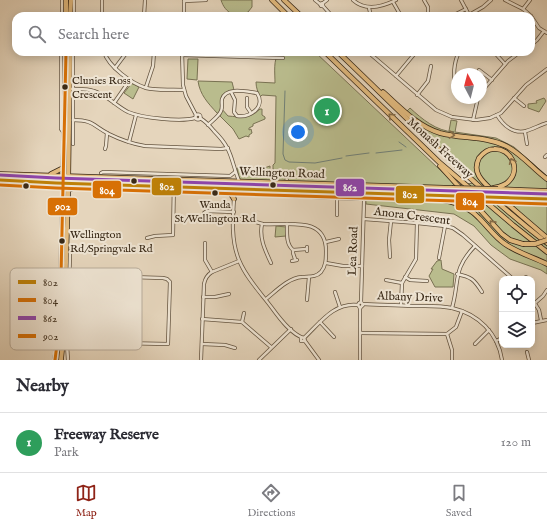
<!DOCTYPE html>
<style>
:root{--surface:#fff;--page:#f2f2f3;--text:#2b2b33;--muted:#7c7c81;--line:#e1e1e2;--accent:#8f2418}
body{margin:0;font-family:"IM FELL English",serif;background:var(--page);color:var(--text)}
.controls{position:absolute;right:12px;bottom:12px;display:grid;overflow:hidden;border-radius:8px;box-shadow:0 2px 10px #0003}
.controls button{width:36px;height:36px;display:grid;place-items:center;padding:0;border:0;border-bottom:1px solid var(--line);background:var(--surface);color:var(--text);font:20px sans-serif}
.compass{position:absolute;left:451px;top:68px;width:36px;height:36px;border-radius:50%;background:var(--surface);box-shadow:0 2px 10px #0003;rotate:353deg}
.you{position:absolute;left:298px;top:132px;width:14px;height:14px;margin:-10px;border:3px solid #fff;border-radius:50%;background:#1a73e8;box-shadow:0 0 0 6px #1a73e833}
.badge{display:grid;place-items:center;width:26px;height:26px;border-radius:50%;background:var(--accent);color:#fff;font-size:13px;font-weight:700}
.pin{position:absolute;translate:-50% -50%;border:2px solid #fff;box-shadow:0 1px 4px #0006}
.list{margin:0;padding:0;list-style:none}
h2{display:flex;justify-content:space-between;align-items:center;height:52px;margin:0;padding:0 16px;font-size:17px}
h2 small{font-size:13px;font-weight:400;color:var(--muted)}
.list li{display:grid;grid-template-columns:26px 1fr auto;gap:12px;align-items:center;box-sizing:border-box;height:60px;padding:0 16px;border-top:1px solid var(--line)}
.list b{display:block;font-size:15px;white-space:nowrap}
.list p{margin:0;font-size:13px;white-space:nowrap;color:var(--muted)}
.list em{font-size:13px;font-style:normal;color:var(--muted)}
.icon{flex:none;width:22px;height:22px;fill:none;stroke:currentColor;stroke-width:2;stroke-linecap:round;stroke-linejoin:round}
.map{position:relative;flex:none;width:547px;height:360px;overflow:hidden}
.search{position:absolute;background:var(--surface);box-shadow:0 2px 10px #0003;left:12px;right:12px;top:12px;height:44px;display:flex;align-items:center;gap:10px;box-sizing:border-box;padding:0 14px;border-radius:12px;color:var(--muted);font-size:15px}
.sheet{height:112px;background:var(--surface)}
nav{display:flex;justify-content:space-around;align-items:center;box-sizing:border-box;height:56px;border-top:1px solid var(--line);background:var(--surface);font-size:11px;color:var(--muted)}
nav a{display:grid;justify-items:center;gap:2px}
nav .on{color:var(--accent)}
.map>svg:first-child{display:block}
.green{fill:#b9bc8d;stroke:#797252}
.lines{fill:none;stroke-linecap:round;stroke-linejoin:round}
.stream{stroke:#717f76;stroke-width:1}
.minor-casing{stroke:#645440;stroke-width:4}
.highway-casing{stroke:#392917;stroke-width:5.5}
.minor{stroke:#eee4d3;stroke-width:2.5}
.highway{stroke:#e2ba7e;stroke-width:4}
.highway-bridge-casing{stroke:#392917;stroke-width:5.5;stroke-linecap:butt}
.highway-bridge{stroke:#e2ba7e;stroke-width:4}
.bus-1-casing{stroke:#eee4d3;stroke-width:6}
.bus-2-casing{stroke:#eee4d3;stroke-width:6}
.bus-3-casing{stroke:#eee4d3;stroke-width:6}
.bus-4-casing{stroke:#eee4d3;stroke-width:6}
.bus-1{stroke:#be8007;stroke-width:3}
.bus-2{stroke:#d77005;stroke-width:3}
.bus-3{stroke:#8e44ad;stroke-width:3}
.bus-4{stroke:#d77005;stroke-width:3}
.oneway{stroke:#856a45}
.bus-dot{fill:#392917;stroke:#eee4d3;stroke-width:1.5}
.labels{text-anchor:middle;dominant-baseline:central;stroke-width:4;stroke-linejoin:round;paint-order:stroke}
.bus-label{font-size:11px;fill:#392917;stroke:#eee4d3;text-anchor:start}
.street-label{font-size:12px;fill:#392917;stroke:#eee4d3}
.key{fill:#eee4d3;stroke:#b8ac9b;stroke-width:1}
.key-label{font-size:11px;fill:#392917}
.line-badge{stroke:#eee4d3;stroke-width:1.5}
.badge-label{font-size:11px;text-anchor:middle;font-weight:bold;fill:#fff}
</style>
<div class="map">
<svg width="547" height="360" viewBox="0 0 547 360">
<rect width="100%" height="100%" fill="#e5d5bc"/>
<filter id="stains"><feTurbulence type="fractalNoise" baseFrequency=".005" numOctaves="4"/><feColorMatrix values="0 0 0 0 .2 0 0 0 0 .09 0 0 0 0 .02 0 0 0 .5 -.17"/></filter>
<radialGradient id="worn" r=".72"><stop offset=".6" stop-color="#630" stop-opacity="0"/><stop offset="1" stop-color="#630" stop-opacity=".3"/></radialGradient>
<g class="green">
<path d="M221,0H252V7L248,12C236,19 225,13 221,0Z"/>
<path d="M279,52H315L456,185L475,183L403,115L410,108C422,119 436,131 454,132L449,131L451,120L457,121L455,132L496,138L514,147L547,176V274L541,270L510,259L491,245L474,226L454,214L366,204V199L291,195V181H289L287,175L273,169V165L275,163L276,96L262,95L260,97C258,92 256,88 256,82L275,83C275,73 273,60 279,52Z"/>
<polygon points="188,59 198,59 197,80 187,79"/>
<path d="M198,81L232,82L234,90L223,95L221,108L228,116C240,117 250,119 260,109H262V115L265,117V119L253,124V126L249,128V130L251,129L252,133L249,135V137L246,136L239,139L233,129L220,116L221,114L220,115L217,113C208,103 200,95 198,81Z"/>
<polygon points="131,84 133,84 139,87 133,99 124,93"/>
<polygon points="544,98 546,101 539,112 528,108 528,104 537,103 536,101"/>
<path d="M270,166V170C274,175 282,173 285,178V180L275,181L241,180L239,177L237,168H239L240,170L250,173Z"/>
<polygon points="276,226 286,227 286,236 275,237"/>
<polygon points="441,260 442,269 454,274 453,287 435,287 429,276 433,269 431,269 437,261"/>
</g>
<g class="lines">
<g class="stream">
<polyline points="285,91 283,154 285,160 289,162 315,163 342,158"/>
<polyline points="399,142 406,147"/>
<polyline points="376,153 402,150"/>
<polyline points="346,156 369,153"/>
</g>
<defs>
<g id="minor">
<polyline points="315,0 320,4"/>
<path d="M353,0C365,11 382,7 396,0"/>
<polyline points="424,0 428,7 428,16"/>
<polyline points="461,0 469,15"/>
<polyline points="505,0 523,9 531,16"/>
<polyline points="184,1 206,0"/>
<polyline points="393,2 401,16"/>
<polyline points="323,3 320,4 321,6 323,6 323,3 327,0"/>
<polyline points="323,6 332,16"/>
<polyline points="369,8 371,16"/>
<polyline points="523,9 530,0"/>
<polyline points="454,15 466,9"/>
<polyline points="469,15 483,7 491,0"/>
<polyline points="62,16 62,0"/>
<polyline points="74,16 74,0"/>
<polyline points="102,16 102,0"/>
<polyline points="144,16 145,0"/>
<polyline points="184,16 184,1"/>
<polyline points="531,16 539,28 547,33"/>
<polyline points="531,45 537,40 544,31"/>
<polyline points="61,52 61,129 64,133 69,133"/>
<path d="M104,52C109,67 131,83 146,88C158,91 172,89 184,90"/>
<polyline points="182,52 183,85 186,96 196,115"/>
<polyline points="368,52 436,110 452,117 476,120 490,118 501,113 526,85 547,69"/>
<polyline points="494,52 505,64"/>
<polyline points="182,55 283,58"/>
<polyline points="115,68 127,52"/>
<polyline points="479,70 492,80"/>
<polyline points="396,76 416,52"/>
<polyline points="146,87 153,66 154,52"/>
<path d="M457,88C452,78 454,62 459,52"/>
<path d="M70,89C78,89 86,88 94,91C107,95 116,106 128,112C142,118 181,122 195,118"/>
<polyline points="481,92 508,61 520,52"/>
<polyline points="417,95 428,81 431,66"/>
<polyline points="247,98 247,107 251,113"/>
<polyline points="514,98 524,106"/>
<polyline points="114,103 130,80"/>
<circle cx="198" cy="117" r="2.5"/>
<path d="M497,115C503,125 513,134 526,131C533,129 540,125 547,123"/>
<path d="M200,118C205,121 210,126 214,131C233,150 230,158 239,181"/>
<path d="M73,120C94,120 93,126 109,134C121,140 133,144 145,146L221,149L228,148"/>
<polyline points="473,120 478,98"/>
<path d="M208,125C212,121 219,116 221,111C223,107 221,103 222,99C226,86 248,92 257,93C266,107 250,118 237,116L234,112L235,100L231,92"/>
<polyline points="525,132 527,144"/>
<polyline points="129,142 136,115"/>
<polyline points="73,144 73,52"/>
<polyline points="105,149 106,146 107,133"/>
<polyline points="545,157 547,155"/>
<polyline points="101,173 103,172 230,176 235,172"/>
<path d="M235,182C234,207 229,236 239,260C246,278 261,293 272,308C280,319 292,335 304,338L305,341H301V338"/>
<polyline points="243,194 358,199"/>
<polyline points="337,215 337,199"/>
<path d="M233,219C238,219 244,219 249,220C254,221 258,223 263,224C287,226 326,215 326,251C326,259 326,266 321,272C315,278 309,276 302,277C288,278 276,291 266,299"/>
<polyline points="364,219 417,223 445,226 453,228 463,235 513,279"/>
<polyline points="204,220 204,213 207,211 234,212"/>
<path d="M262,224C259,238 265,250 271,263"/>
<path d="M287,224C287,234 286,244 293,250V253L295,259"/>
<polyline points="147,238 155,236 173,235 174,180"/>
<polyline points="326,242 339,239"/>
<polyline points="205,243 205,260 212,272"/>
<polyline points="293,250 306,249"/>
<polyline points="307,251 307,247"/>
<polyline points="390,257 389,240 391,221"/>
<polyline points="439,258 445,226"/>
<polyline points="292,261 297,260"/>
<polyline points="326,263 343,266 362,266"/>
<path d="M457,274C471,277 474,279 482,292"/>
<polyline points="65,275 163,278 167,279 170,282 168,344 69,342"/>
<polyline points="405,277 410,280 427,281"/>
<polyline points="524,279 526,277"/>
<polyline points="386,280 402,283"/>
<polyline points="335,292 340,307"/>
<polyline points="203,297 215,297 229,294"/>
<polyline points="532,299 539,310 541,320"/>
<polyline points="307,300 309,277"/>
<polyline points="361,302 364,201"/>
<polyline points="535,303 543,296 547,290"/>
<path d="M363,304C379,305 396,305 412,306C425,306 439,305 452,308C478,314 498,333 502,360"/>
<polyline points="401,305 402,283 416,259 417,223"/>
<polyline points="360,308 360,360"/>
<path d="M452,308C460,280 452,270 475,246"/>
<polyline points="202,319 242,322 271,347"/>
<polyline points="242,322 244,313"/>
<polyline points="320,322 334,337"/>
<polyline points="532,323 547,320"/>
<polyline points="361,333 447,334 456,327 462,311"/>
<polyline points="447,334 452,350 452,360"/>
<path d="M304,338C320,323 334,302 358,305L360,308L363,305L361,302L359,303L358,305"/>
<polyline points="305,341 319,360"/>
<polyline points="496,341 502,338"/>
<polyline points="202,344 225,345 235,348"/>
<polyline points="475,344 489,330"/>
<polyline points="527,352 529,360"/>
<polyline points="68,360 67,345 69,342 68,336 70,252 73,248"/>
<path d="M201,360L204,284C205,279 207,275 212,272L239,261"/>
<polyline points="259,360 291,329"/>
</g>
<g id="highway">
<polyline points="272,0 288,16"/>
<polyline points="284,0 301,16"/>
<polyline points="66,16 66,0"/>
<polyline points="70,16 71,0"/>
<polyline points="325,52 439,162 513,225 547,252"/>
<path d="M338,52C406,117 472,185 547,243"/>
<path d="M383,92C400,107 417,126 440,133C462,139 486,136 506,146C522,154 533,169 547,179"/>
<polyline points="440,166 502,234 510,240 523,244"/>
<polyline points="0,174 452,188"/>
<polyline points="51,174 63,168"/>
<polyline points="0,180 56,183 460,196"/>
<polyline points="227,188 234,199"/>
<path d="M493,188C498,187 505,186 509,181C521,169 511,148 494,149C488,149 483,153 479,158C476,164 476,171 479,176C483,183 490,188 496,194C513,209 530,223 547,238"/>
<polyline points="498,189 547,191"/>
<polyline points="68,190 82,185"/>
<path d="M420,197C442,200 463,201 479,218C488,227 495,237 505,244C518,253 533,257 547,264"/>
<polyline points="507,197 547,199"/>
<polyline points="55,360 60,321 66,52"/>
<polyline points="61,360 64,330 68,195 70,52"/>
</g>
</defs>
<use href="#minor" class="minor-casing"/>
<use href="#highway" class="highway-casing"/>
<use href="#minor" class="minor"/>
<use href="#highway" class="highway"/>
<defs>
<g id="highway-bridge">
<polyline points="452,188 498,189"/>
<polyline points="460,196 507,197"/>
<polyline points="523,244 535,244 547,240"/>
</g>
</defs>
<use href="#highway-bridge" class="highway-bridge-casing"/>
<use href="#highway-bridge" class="highway-bridge"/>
<defs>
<polyline id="bus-1" points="0,180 56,183 547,199"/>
<polyline id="bus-2" points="0,185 56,188 547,204"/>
<polyline id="bus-3" points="0,175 56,178 547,194"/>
<polyline id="bus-4" points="55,360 60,321 66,52"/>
</defs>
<use href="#bus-1" class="bus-1-casing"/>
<use href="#bus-2" class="bus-2-casing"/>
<use href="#bus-3" class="bus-3-casing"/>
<use href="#bus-4" class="bus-4-casing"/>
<use href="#bus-1" class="bus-1"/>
<use href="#bus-2" class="bus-2"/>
<use href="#bus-3" class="bus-3"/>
<use href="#bus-4" class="bus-4"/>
</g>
<defs><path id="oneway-chevron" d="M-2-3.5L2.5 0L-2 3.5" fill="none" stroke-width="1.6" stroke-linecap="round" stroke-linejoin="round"/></defs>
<g class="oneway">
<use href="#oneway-chevron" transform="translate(391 116) rotate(-136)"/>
<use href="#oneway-chevron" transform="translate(452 135) rotate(9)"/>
<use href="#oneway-chevron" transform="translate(512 161) rotate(-113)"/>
<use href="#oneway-chevron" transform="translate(492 223) rotate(-132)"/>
</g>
<g class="bus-dot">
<circle cx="65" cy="87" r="3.5"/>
<circle cx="134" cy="181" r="3.5"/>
<circle cx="273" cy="185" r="3.5"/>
<circle cx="26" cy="186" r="3.5"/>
<circle cx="215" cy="193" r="3.5"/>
<circle cx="62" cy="241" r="3.5"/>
</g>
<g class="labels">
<g class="bus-label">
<text x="72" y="81">Clunies Ross<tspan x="72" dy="14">Crescent</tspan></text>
<text x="215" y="205" text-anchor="middle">Wanda<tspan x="215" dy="14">St/Wellington Rd</tspan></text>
<text x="70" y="235">Wellington<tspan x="70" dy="14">Rd/Springvale Rd</tspan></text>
</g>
<g class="street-label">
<text transform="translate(440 148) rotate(42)">Monash Freeway</text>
<text transform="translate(282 173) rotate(2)">Wellington Road</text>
<text transform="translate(412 216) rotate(7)">Anora Crescent</text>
<text transform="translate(353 251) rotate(-88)">Lea Road</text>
<text transform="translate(410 297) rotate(2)">Albany Drive</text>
</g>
</g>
<rect x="10" y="268" width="132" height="82" rx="6" class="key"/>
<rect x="18" y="280" width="18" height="4" fill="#be8007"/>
<rect x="18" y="298" width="18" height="4" fill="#d77005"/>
<rect x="18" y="316" width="18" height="4" fill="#8e44ad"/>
<rect x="18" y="334" width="18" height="4" fill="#d77005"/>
<g class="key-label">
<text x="43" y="286">802</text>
<text x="43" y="304">804</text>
<text x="43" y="322">862</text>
<text x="43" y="340">902</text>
</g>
<g class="line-badge">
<rect x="151" y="177" width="31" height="19" rx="4" fill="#be8007"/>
<rect x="335" y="178" width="30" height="19" rx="4" fill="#8e44ad"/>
<rect x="92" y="180" width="30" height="19" rx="4" fill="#d77005"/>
<rect x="395" y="185" width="30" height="19" rx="4" fill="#be8007"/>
<rect x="455" y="192" width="30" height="19" rx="4" fill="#d77005"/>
<rect x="47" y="197" width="31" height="19" rx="4" fill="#d77005"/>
</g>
<g class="badge-label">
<text x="167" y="190">802</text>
<text x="350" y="191">862</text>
<text x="107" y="194">804</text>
<text x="410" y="198">802</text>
<text x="470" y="205">804</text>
<text x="63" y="210">902</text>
</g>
<rect width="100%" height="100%" filter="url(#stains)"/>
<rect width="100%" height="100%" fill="url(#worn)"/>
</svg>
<div class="controls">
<button><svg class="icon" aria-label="locate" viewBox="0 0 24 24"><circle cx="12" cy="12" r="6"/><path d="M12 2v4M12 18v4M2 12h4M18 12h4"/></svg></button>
<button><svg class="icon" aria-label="layers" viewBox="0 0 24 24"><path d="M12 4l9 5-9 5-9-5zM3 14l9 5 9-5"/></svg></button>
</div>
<svg class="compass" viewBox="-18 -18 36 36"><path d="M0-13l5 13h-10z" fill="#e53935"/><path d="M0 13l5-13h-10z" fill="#7c7c81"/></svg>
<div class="you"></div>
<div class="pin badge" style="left:327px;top:111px;background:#2e9e5b">1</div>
<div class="search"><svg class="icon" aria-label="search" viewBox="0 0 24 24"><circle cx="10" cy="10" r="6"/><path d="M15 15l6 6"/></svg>Search here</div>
</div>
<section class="sheet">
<h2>Nearby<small></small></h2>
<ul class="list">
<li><span class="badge" style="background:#2e9e5b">1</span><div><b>Freeway Reserve</b><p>Park</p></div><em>120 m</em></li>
</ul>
</section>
<nav>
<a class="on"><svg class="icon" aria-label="map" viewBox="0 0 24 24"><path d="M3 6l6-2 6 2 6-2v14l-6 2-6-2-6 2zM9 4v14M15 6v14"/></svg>Map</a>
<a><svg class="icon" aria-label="directions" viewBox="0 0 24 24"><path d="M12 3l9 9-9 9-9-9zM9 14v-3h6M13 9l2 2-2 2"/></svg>Directions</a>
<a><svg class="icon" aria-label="saved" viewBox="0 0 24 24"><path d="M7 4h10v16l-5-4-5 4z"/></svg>Saved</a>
</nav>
